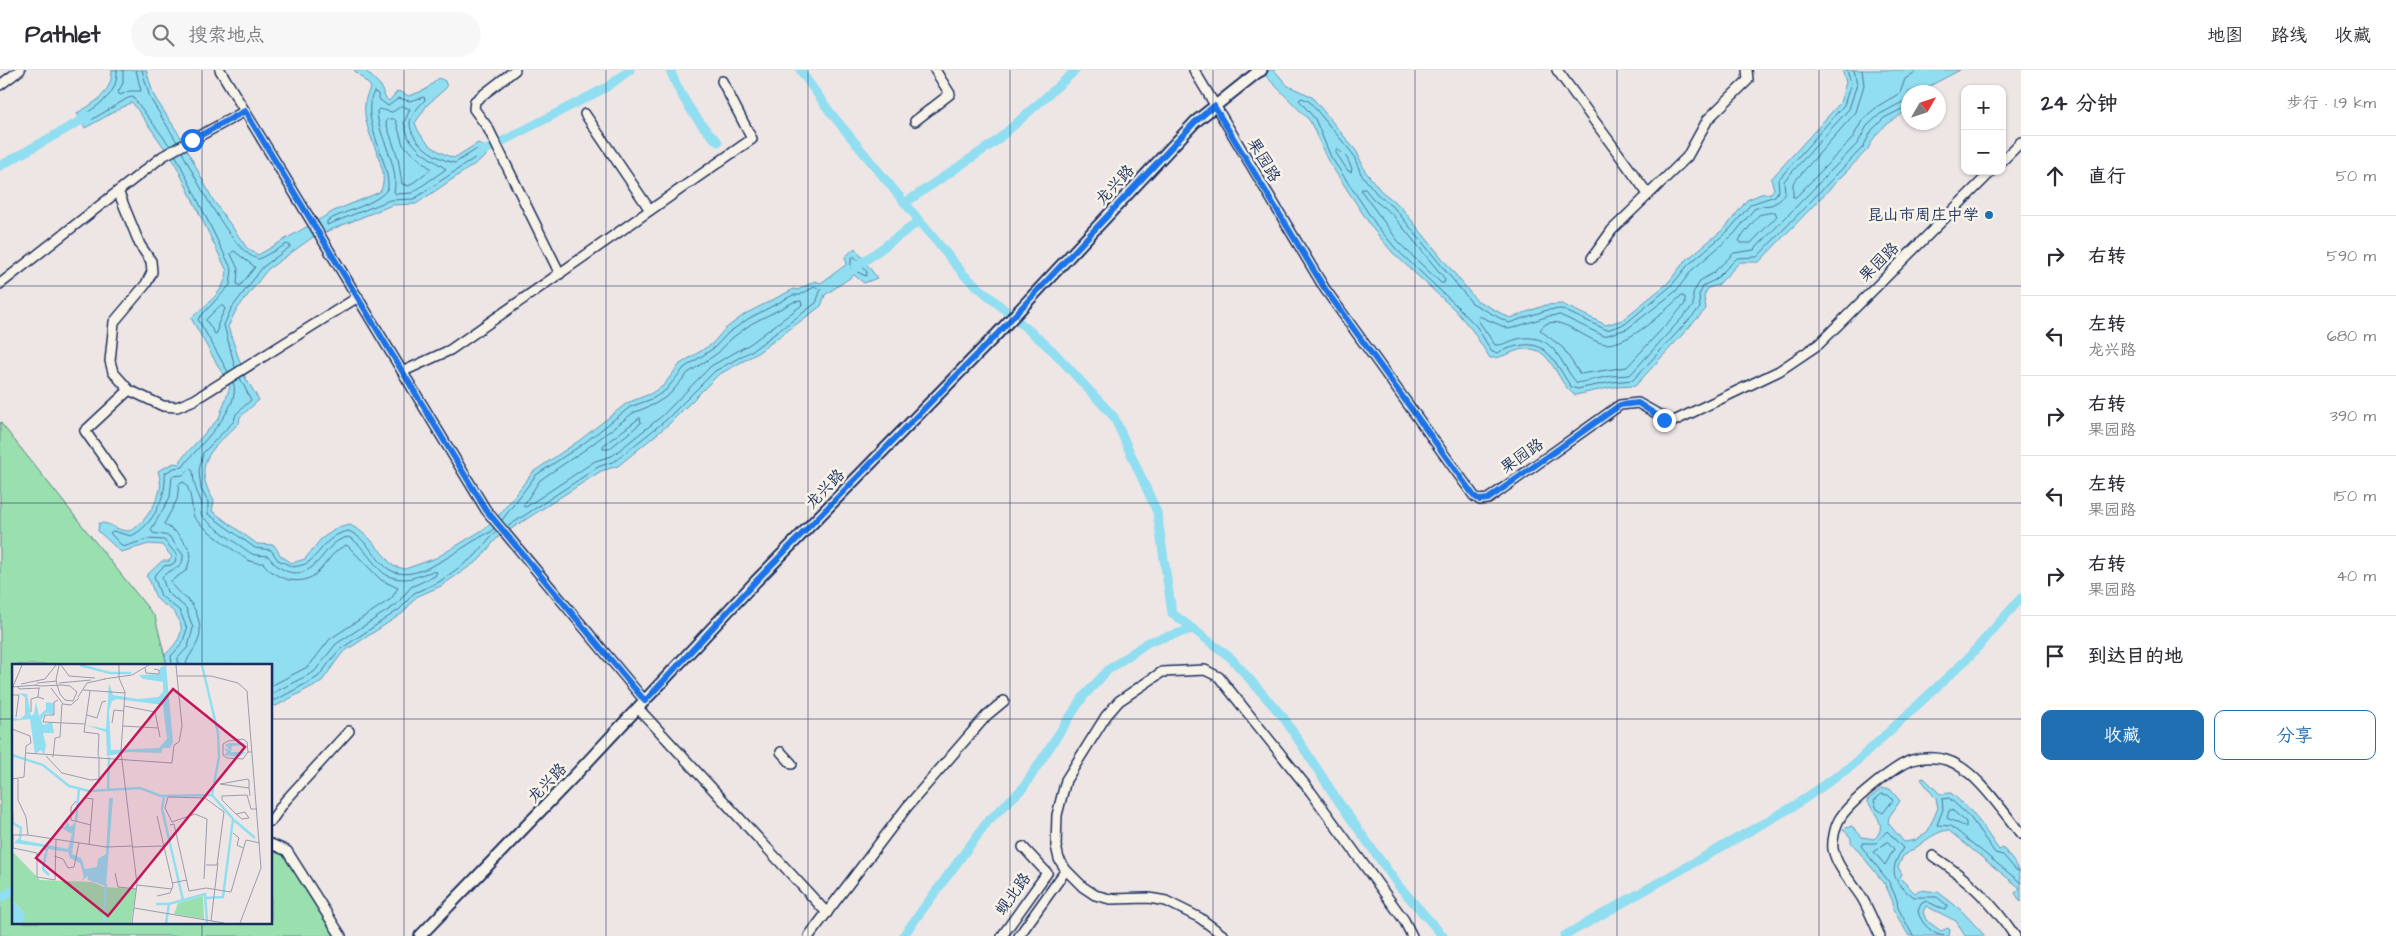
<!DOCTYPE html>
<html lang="zh">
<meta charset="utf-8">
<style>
:root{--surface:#fff;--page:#f7f7f7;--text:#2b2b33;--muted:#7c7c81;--line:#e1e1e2;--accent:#1f6fb2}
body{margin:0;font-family:"Architects Daughter","LXGW WenKai TC",sans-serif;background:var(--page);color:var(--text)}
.controls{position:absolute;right:15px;top:15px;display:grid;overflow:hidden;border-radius:10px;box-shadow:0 1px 4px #0004}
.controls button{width:45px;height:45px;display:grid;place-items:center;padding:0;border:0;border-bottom:1px solid var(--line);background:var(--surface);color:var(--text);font:25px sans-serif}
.compass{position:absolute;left:1901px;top:15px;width:45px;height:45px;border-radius:50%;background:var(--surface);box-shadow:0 1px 4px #0004;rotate:51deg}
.stop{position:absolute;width:15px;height:15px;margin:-11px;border:4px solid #1a73e8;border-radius:50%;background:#fff}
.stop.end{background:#1a73e8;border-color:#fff;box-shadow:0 1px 5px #0008}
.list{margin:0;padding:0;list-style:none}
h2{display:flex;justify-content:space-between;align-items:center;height:65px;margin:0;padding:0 20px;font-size:21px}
h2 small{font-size:16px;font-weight:400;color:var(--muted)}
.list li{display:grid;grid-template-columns:32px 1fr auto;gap:15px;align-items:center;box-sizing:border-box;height:80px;padding:0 20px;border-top:1px solid var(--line)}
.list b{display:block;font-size:19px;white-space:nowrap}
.list p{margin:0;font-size:16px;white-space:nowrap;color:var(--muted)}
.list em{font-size:16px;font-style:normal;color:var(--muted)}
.actions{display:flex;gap:10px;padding:15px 20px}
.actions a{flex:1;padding:11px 0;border:1px solid var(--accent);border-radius:10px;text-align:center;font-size:18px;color:var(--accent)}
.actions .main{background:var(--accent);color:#fff}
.icon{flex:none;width:28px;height:28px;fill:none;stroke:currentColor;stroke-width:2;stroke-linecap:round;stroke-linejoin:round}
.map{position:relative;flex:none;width:2021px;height:866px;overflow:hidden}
header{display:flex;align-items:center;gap:30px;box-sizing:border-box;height:70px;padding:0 25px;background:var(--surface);border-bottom:1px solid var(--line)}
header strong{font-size:24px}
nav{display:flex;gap:28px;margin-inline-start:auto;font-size:18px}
.search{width:350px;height:45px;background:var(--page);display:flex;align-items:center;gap:12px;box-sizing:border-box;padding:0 18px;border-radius:28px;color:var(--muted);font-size:19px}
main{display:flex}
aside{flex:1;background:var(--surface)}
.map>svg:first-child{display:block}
.green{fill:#99e0ae;stroke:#5a8886}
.water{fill:#91def1;stroke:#6298b6}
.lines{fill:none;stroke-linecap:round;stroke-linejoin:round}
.shore{stroke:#4a7599;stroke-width:1}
.canal{stroke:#91def1;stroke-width:9}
.minor-casing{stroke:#1b2f5e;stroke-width:12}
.tertiary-casing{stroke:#1b2f5e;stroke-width:14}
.secondary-casing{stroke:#1b2f5e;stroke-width:15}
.minor{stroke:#f7f3e8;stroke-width:9}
.tertiary{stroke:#f7f3e8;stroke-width:10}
.secondary{stroke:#f7f3e8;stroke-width:11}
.route{stroke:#1a73e8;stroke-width:6}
.grid{fill:none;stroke:#1b2f5e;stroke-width:1;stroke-opacity:0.55}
.poi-dot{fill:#1f6fb2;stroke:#f7f3e8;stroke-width:2}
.labels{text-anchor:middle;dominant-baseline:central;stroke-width:5;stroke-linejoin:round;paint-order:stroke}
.street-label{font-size:16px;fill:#1b2f5e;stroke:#f7f3e8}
.poi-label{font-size:16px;fill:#1b2f5e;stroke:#f7f3e8;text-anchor:end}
.inset-river{fill:none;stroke:#91def1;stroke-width:2.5}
.inset-road{fill:none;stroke:#9a9caf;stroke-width:1}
.view{fill:#c2185b;fill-opacity:0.15;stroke:#c2185b;stroke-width:2.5}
.inset-edge{fill:none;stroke:#1b2f5e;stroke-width:2.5}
</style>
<header>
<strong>Pathlet</strong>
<div class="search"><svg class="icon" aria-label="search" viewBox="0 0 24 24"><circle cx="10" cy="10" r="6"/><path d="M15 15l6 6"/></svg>搜索地点</div>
<nav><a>地图</a><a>路线</a><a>收藏</a></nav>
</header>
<main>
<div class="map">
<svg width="2021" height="866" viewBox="0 0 2021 866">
<rect width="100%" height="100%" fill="#eee5e5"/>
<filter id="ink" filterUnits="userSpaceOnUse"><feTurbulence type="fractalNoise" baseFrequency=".02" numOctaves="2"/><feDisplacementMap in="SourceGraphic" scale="10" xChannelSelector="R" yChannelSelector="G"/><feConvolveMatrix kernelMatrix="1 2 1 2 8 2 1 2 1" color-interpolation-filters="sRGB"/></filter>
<g filter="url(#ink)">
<polygon class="green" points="0,352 155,547 167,595 14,595 14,852 271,852 271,781 284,778 341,866 0,866"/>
<g class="water">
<path d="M112,0H146L154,26L180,66L213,130L247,178L258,185L334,141L380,122C396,95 348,51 371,17L354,0H365L381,16L384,26L389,31L398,21L409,26L425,20L439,8L445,11L447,17L427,35L415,53C421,71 436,82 454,88L478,73L489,79L485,87L416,134L392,135L313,167L267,200L235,242L228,257L245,307L259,330L240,347L239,353C213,379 190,392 214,431L212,441L257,474L274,475L281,486L292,493L305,489L321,469L337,458L350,455L359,460L370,469L393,496L405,499L436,488L486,458L500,444L533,402L580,370L627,333L650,324L663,316L680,294L712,274L725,259L745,244L794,219L798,220L815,211L821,213L847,194L845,187L855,178L877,208L864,213L854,205L825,225L821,236L756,284L718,305L669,354L618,396L601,401L497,468L479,490L441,516L416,527L403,543L342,583L322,611L276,636L271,634V595H167L165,585C177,573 188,561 176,545C172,538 163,535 158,530C152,523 153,513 146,506L162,491H169L172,487L162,475L149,474L121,482L98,461L99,453C110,452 117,461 128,461C140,460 156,434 159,423C162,416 160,408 158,401L174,393L179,394L183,387L219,348L230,317L191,248C206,235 225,222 227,201L175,93L132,32L85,58L77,43C95,33 112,23 112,0Z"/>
<path d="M1260,0H1274L1288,16L1311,26L1357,82L1365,101L1381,121L1400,136L1476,230L1510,248L1546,235L1562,234L1606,255L1622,250L1668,213L1684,192L1726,157L1747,130L1761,124L1771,123L1774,119L1771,109L1840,33L1846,12L1842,0H1960L1918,22H1908V39C1888,56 1880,54 1868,79L1759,192H1740L1718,215L1708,218L1704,226L1706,239L1635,316L1613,317L1575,325C1558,315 1553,281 1531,279C1516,277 1504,289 1490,288L1472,260L1455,240L1393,183L1373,159L1327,89L1310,51Z"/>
<path d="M1924,708L1940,724L1951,723L1974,744L1999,780L2003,778C2021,800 2021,803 2021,832L2015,823L2020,818L1948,760C1932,762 1918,778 1903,786L1898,797L1902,804L1900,808L1915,823L1919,820L1938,822L1961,840L1985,866H1965L1956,851L1926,836L1923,842L1926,850L1941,861L1948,858L1950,860L1949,866H1909L1893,839V832L1885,814L1851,772V768L1843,759L1852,756L1862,767L1874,769C1889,756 1874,744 1867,730L1881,719H1890L1900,731L1889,747L1888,753L1904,772L1916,770L1928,761L1938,738L1936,729L1921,709Z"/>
</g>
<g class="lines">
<g class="shore">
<path d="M117,0C118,23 102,33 85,44L86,50L93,49L128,28L133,27L170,76"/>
<polyline points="123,0 123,13 118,22 120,25 129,21 141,21 136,0"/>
<polyline points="142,0 150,28 177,72"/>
<path d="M1847,0L1851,13L1844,35L1778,110L1779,120L1775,126L1751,134L1729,160L1688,195L1671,216L1625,254L1607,260L1561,239L1547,240L1509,253L1472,233L1396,140L1377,124L1361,104L1353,84L1309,31L1302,28L1299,30L1315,49L1331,87L1377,156L1397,180L1458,237L1477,257L1492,282L1496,283C1543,264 1547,279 1571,317L1577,319L1612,312L1633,310L1700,238L1699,225L1704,215L1715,210L1737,188L1757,187L1863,77L1872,60L1884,48L1908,36"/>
<path d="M1854,0L1857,14L1849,39L1784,111L1785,122L1779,131L1771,135L1762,136L1754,139L1734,164L1692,200L1676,221L1627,259L1604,266L1560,245L1549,246L1509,259L1479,246L1478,250L1495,275C1503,276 1513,269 1522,268C1556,265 1559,293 1577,313L1611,306L1630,305L1693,236V223L1701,210L1712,204L1734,183L1754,180L1858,73L1867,56L1880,44L1908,29"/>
<polyline points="1862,0 1864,15 1856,42 1793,113 1793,127 1796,127 1852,69 1863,49 1878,36 1900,23 1905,9 1918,0"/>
<path d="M374,22L377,23L380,30L388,36L399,28L409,31L424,27L425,30C420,35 410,46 410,53C410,73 438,90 455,93L477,79L482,83L414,129L390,130L327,155V151C343,141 379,134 388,118C390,90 358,46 374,22Z"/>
<path d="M402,36L410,39L404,53L409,69L421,82L446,99L412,123L396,124L394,122C400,94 378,68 377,41L379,39L392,42Z"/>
<polygon points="394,49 396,51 403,75 431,99 409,116 402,114 398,88 386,53 387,50"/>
<polygon points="1337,78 1347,88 1352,99 1351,102 1348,101 1336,83"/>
<path d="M182,82C194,105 234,186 259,189L287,174L291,176L263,197L231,239L224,255L235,297"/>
<polyline points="176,86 232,200 230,215 198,249 228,302"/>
<polygon points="1362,119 1365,119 1374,130 1392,144 1445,209 1444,213 1441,213 1401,175 1362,122"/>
<polygon points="1775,142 1777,146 1751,173 1740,173 1739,170 1759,145"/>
<polygon points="234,181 255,197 240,216 237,214 238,199 231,184"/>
<polygon points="855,187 867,202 866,206 851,199 851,188"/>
<path d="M1681,226L1685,227V234L1627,297L1580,304L1563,278L1540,260C1554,237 1587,273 1606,274C1631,274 1663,242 1681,226Z"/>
<polygon points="794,232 801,231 802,235 750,274 711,296 662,346 612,386 595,391 526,437 523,436 540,410 586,379 633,343 655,334 669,325 688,303 718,283 732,268 751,254"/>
<polygon points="220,236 223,236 225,239 218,254 217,263 215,264 206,250"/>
<path d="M240,308L251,330L236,344L234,351L203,383L199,401L201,419L208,432V444L255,478L271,480L278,490L293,497C298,496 305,495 309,492C323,480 328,464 349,461C369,470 375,491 390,500C419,517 466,471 491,462L494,458"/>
<polygon points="640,348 641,353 609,379 603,379 603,376"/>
<polyline points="502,450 536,405 583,374 630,337 652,329 666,320 684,298 714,278 728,263 748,249 793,225 800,225 814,217 821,219 816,233 753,280 715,301 666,350 615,391 598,397 507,457"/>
<path d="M172,595L171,586L182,574L187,559L180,541L161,526L154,506L164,496L171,495L175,492L177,485L164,470L148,469L123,477L110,463L113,461L131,466C153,456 167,426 165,403L174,398L183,397C195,378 244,337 233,312"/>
<path d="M178,595V588L188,577L193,558L186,538L167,522L162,507C169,498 184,501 183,485L169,466L153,463L151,460L170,427L172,406L183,405L190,399L193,401C194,416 195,417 201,431C203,436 199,441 202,446C204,450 247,481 252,484C257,486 263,485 268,486C278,500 296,510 312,497C325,487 330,470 348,467C365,474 375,502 391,507C413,514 424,500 437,502L435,506L411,517L396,535L336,574L314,602L271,624"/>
<path d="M186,595C186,586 201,575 200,560C200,551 195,537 189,531C182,524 174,521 171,511L187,500L191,485L188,477L177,463L164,454L177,430L179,414L184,412C192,419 191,438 194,447C197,454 241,486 248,490C253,493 258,493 263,493C276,510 302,518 318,502C328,492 334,479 347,475L381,510L398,518L391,529L330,569L309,596L271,616"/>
<polyline points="271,630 276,630 318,607 339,580 400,539 414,523 439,512 475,486 493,464 497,462"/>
<polygon points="1882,724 1888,725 1893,730 1883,743 1877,739 1874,731"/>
<polygon points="1952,740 1966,752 1966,757 1947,748 1949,741"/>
<polygon points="1888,772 1894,779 1885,795 1874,782"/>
<polyline points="2021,801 2016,800 2003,785 1995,783 1970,747 1949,728 1942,729 1943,739 1937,755 1951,756 2021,813"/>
<path d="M1913,866L1898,838L1897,830L1889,812L1861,776L1863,773H1876L1887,761L1903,778C1889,800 1891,810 1913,827H1937L1948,836L1945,840L1926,831L1921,834L1918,841C1920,852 1932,865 1944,866"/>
</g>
<g class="canal">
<path d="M670,0C681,28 696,51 718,72"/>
<polyline points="800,0 830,42 964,205 1052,280 1114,347 1157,442 1172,543 1231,588 1284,648 1336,728 1398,815 1443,866"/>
<polyline points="478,84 607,17 630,0"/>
<polyline points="0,96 89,46"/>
<polyline points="905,133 995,72 1076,0"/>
<polyline points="855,198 919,151"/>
<polyline points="0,828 14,820"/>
<polyline points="903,866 988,751 1023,718 1083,627 1108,600 1148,572 1193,559"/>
<polyline points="1564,866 1794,736 1853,695 1968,588 2021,528"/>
</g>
<defs>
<g id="minor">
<polyline points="220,0 486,440 645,631"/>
<polyline points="515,0 475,31 474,39 488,58 560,204"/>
<polyline points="1194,0 1325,219 1474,426 1480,430 1488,429 1620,335 1638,333 1672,352 1779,301 1819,274 1992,101"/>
<polyline points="1557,0 1648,124"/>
<polyline points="0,15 20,0"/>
<polyline points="585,44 650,140"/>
<polyline points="915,51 950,24 935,0"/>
<polyline points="2002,91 2021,72"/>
<polyline points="118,121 140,175 151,191 152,202 146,214 114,252 110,291 113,302 129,320 163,336 177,337 194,330 358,227"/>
<polyline points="1592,188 1612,160 1687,87 1708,49 1748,10 1747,0"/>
<polyline points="0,214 163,86 245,41"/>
<polyline points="404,301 450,280 752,69 722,11"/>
<polyline points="121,412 85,361 129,320"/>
<polyline points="638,638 827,843"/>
<polyline points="781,682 792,694"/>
<polyline points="271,751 285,731 349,661"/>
<polyline points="271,774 287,781 341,866"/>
<path d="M1933,786C1968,809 1991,831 2015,866"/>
<polyline points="809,866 907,737 987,645 1004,631"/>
<polyline points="1002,866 1047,803 1023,777"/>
<polyline points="1019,866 1066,800"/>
<polyline points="1224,866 1200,848 1166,831 1149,828 1110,829 1095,825 1083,817 1066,800 1059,789 1056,776 1057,745 1066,710 1106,646 1119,631 1162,602 1205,600 1219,607 1311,722 1404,850 1412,866"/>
<path d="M1880,866C1874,853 1869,840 1862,828C1852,812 1837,798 1833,779C1832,771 1835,757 1839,750C1847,734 1896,695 1912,690C1922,687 1937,687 1946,690C1975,698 2003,742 2021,764"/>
</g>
<polyline id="tertiary" points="420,866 578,702 756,511 998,263 1195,52 1259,1"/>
<polyline id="secondary" points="1259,1 1261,0"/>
</defs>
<use href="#minor" class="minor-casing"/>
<use href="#tertiary" class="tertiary-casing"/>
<use href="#secondary" class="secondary-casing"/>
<use href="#minor" class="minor"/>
<use href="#tertiary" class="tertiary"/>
<use href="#secondary" class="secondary"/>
</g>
</g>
<g class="lines" filter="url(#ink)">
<polyline class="route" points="192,70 245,41 486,440 645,631 756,511 998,263 1195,52 1214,36 1325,219 1474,426 1480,430 1488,429 1620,335 1638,333 1664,350"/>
</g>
<path class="grid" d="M202,0V595M404,0V866M606,0V866M808,0V866M1010,0V866M1213,0V866M1415,0V866M1617,0V866M1819,0V866M0,216H2021M0,433H2021M0,649H14M271,649H2021M202,852V866"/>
<circle class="poi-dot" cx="1989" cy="145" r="5"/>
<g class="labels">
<g class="street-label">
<text transform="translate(1264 90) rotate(59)">果园路</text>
<text transform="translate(1115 115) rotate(-47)">龙兴路</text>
<text transform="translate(1879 192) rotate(-45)">果园路</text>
<text transform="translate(1522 386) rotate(-35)">果园路</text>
<text transform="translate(825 419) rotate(-46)">龙兴路</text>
<text transform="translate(547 713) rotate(-46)">龙兴路</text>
<text transform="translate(1013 824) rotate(-54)">蚬北路</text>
</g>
<g class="poi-label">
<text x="1979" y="145">昆山市周庄中学</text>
</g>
</g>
<g transform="translate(12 594)">
<rect width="260" height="260" fill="#eee5e5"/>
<path d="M0,187L28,216L80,218L92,223L124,225L119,259H9L12,248L0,236ZM191,232L192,255L162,250L166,239Z" fill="#99e0ae"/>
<path d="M154,1L161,78L158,84H151L149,89L116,88L95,92L94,68L74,61L94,65L97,19L101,31L126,35L146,33L151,28V18L131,15L127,11L147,10L148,4ZM105,35L151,41L155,75L147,84L99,86L97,47L100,37ZM6,29L15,30L19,52L22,50L24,38L27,52L34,45V38L41,39L42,51L34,49L29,56L31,61L40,58L42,69H31L34,81L32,91L29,86L23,90L18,55L0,57V48L1,54L8,55L13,51V33ZM217,79H232L233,81L220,82L219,88H234L227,93L212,91L215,88L212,84L218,86L213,81ZM97,134H101L94,222L76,216V212L69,217L72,213L68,199L58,194L56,188L36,185L35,190L31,183L2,179L9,172V176L56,185L60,170L48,163H53L55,157L58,163L64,158L60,190L69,194L73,205L85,203L86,195L94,190ZM0,236L12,248L13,255L9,259H0Z" fill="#91def1" fill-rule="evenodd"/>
<path class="inset-river" d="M68,1L98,9H119M190,1L206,69L207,93L200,131M0,91L31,101L57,122L77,127L128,124L149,132L200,131M96,127L97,93M152,132L150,145L171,236M0,145L1,159L9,164L8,173M222,156L243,174M64,157L67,124M34,189L31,205L37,211M194,234L211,233L221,155L200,131M144,240H157L193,230L195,259M92,259L94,220M154,259L157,240"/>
<path class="inset-road" d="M49,1L57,12L83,14M107,1V14L113,28L109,87M164,1L165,12H199L226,19L235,27L249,204L228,259M133,4L134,9L147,10V6L142,5M92,15L120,11L137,1M25,19L45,17M47,19L79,16M9,20L33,15L44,1M23,21L29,22L51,21L58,22L65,28L61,37L53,36L48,30L46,24L44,16L47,1M0,23L25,21M6,23L7,25L28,24M27,24L26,33L32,35M39,24L51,40L59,41L67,34M0,25L10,1M71,26L113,29M78,27L72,68L87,70L86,92M0,31H7L4,53M66,33L75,19L93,15M46,36L42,38V51H33L31,58L73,60M112,42L143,48L148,73M19,48V35L26,33M75,51L85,54L90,38L94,37M100,59L102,46L112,47M111,62L146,64M0,65L18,72L19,79L14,82L12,113L0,115M109,88L125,220L120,259M236,88L231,95L215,94L211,91V80L216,77L231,75L235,78L236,88H240M14,89L160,99L162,81L167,78L170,62L165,12M34,92L50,109L79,116L87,115V92M41,93L43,74L48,73L50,40M6,115V136L14,153L16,171M237,132L238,131L237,124V116L236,115L208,120L237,124M74,134L81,135L77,180M64,137L59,143V156L79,161M224,150L233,148L237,154L230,155L223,149L210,136V132L235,131L239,145H245M158,161L162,160L177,227L194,224L219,228L234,176L248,179M221,169L227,174L225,181L231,184M44,176L43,216L25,213V189L1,184V171H16L94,183L120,182M121,183L151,182M42,192L51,195L56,204L62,203L67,179M103,209L106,223L125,225M192,215L195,155L183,150L160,158L153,144L156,133L193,134L212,148L205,201H194M160,219L175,216M125,221L160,225M145,232L158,229L161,222L145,152M122,244L212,259M199,257L206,199"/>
<path class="view" d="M161,25L233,83L96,252L24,194Z"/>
<rect width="260" height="260" class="inset-edge"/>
</g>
</svg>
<div class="controls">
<button>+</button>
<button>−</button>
</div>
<svg class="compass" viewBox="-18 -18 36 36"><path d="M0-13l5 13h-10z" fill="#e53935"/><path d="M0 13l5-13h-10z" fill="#7c7c81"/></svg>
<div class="stop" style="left:192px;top:70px"></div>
<div class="stop end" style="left:1664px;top:350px"></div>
</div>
<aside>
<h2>24 分钟<small>步行 · 1.9 km</small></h2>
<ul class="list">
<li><svg class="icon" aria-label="ahead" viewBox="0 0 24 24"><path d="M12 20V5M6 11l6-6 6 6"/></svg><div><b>直行</b></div><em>50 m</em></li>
<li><svg class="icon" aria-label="right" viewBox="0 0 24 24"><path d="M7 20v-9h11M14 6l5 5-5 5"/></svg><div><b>右转</b></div><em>590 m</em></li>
<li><svg class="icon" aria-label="left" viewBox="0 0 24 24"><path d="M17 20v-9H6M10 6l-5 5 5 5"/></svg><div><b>左转</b><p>龙兴路</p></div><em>680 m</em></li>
<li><svg class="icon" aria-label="right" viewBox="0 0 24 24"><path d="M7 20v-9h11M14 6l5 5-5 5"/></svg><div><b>右转</b><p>果园路</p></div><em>390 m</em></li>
<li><svg class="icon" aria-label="left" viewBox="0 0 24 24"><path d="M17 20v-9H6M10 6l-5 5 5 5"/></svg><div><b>左转</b><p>果园路</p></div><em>150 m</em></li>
<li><svg class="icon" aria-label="right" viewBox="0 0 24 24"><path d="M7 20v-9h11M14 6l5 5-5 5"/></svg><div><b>右转</b><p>果园路</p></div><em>40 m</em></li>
<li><svg class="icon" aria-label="arrive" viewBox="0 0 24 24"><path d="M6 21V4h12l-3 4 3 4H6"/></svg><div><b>到达目的地</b></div></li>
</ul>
<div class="actions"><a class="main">收藏</a><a>分享</a></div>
</aside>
</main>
